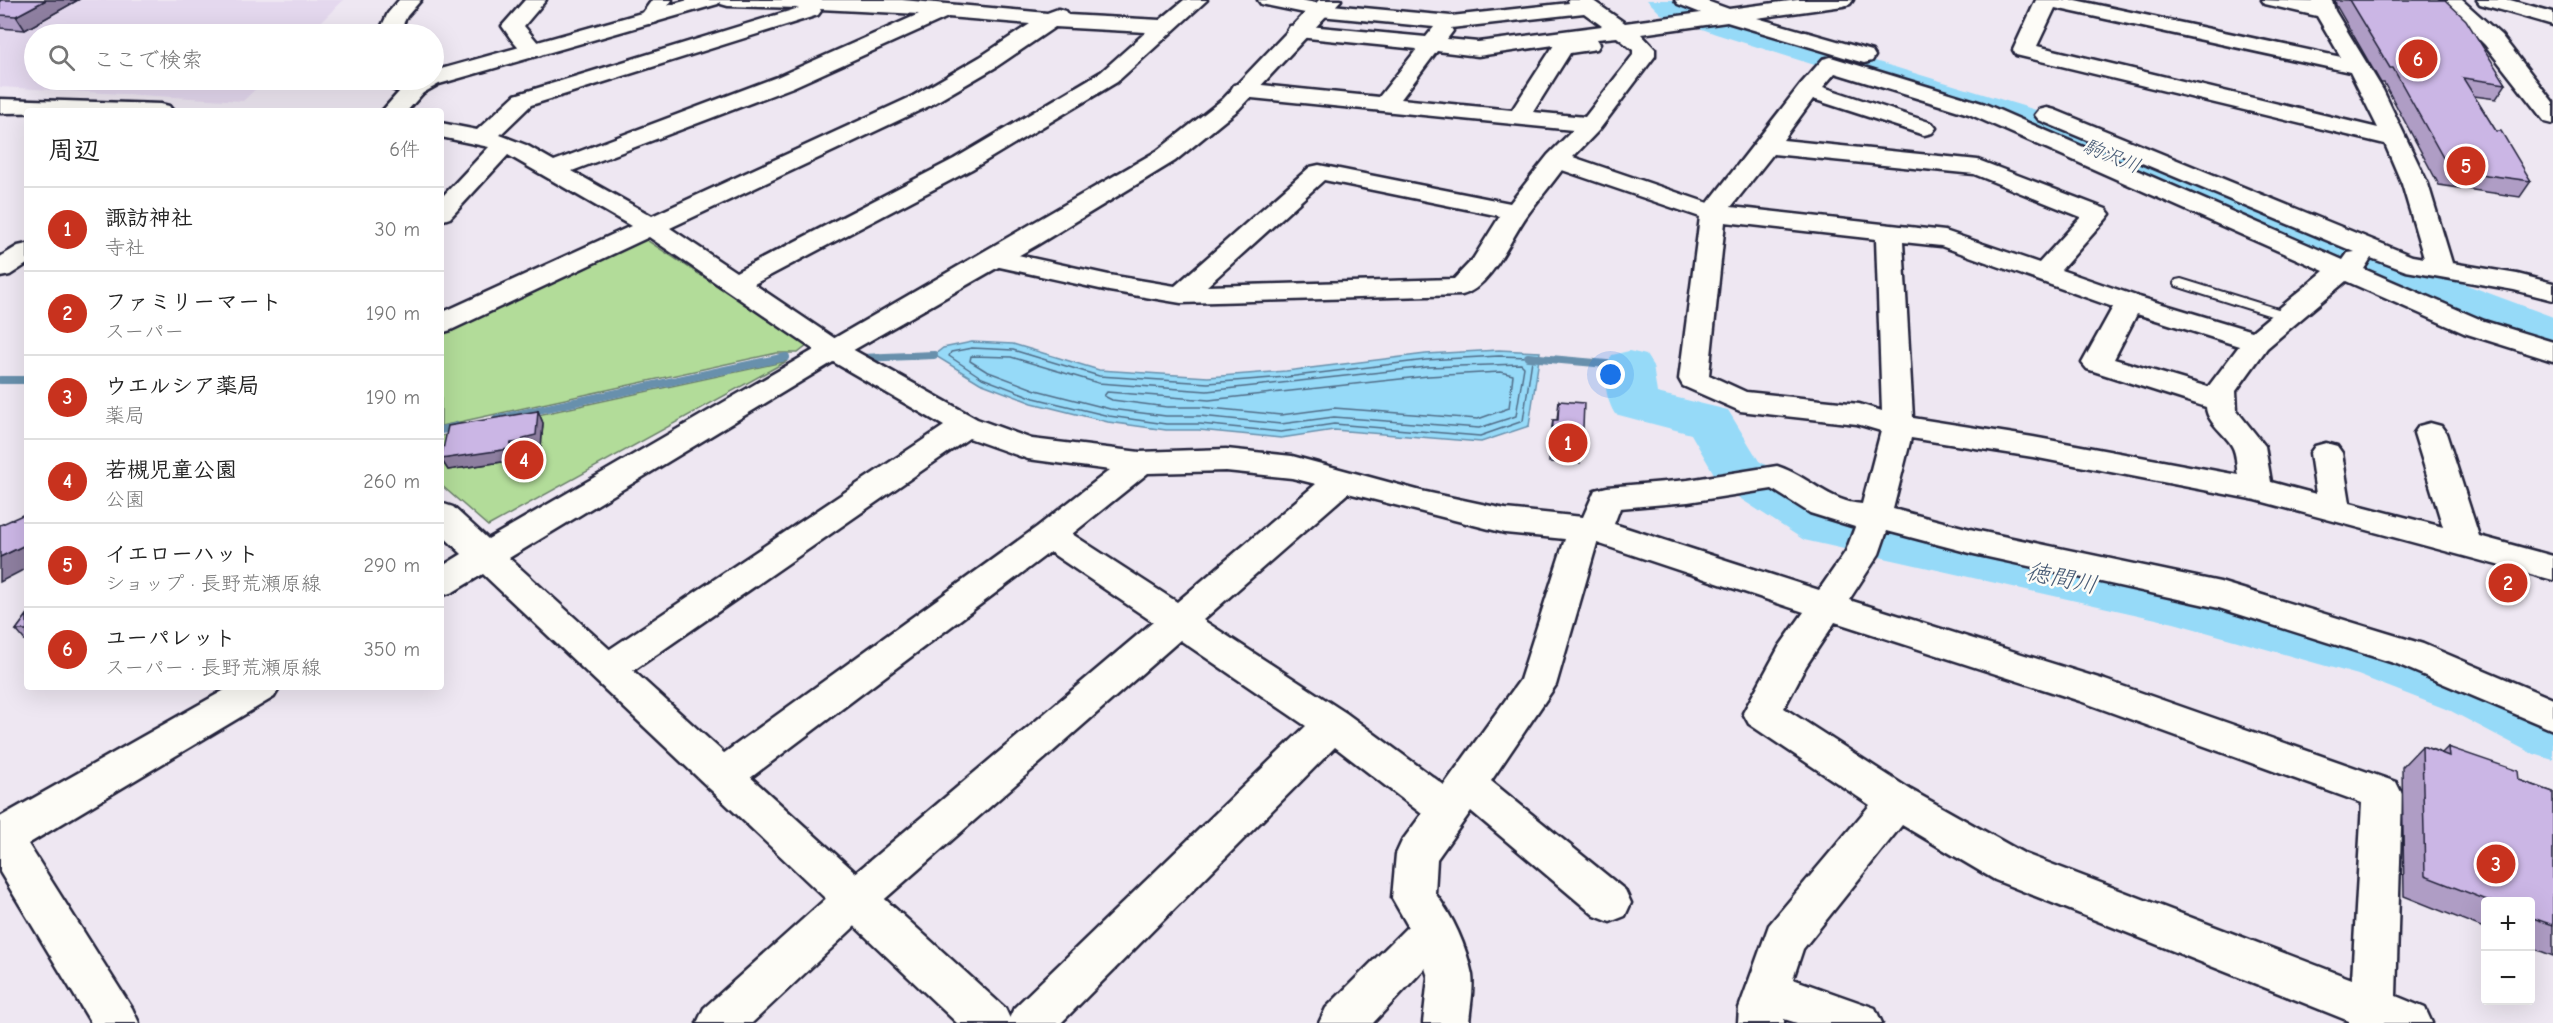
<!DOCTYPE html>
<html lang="ja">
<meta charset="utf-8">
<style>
:root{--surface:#fff;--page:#f2f2f2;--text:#222;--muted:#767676;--line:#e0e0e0;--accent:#c8321e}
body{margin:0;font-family:"Comic Neue","Klee One",sans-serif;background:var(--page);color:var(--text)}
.controls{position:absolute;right:18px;bottom:18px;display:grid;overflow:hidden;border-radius:6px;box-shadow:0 6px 24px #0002}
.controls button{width:54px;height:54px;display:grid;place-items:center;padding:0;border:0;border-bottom:2px solid var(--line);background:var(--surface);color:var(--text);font:30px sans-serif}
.you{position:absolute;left:1611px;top:375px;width:21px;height:21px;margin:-15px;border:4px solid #fff;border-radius:50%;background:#1a73e8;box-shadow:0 0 0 9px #1a73e833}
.badge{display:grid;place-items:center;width:39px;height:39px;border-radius:50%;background:var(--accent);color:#fff;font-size:20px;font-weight:700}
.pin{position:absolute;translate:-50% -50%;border:3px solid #fff;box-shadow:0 2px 6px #0006}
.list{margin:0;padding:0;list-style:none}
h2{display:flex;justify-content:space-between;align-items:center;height:78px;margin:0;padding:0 24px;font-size:26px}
h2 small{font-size:20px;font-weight:400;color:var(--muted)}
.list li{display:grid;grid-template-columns:39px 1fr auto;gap:18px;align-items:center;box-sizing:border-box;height:84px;padding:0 24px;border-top:2px solid var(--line)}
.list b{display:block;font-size:22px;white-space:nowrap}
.list p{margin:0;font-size:20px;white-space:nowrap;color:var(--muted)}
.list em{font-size:20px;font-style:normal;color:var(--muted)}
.icon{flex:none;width:33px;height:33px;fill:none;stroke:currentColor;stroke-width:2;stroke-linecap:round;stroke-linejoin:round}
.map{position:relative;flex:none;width:2553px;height:1023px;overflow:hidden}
.search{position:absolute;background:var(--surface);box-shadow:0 6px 24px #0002;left:24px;top:24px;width:420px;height:66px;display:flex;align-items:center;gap:15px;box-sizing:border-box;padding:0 21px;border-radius:33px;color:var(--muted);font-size:22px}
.panel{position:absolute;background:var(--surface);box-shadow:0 6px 24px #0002;left:24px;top:108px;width:420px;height:582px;border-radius:6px}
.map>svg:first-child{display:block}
.built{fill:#e4d8ee}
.green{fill:#b2dc99;stroke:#6a7f6a;stroke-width:1.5}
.water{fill:#96daf8;stroke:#6890ac;stroke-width:1.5}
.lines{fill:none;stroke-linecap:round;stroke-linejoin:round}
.shore{stroke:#506c87;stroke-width:1.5}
.stream{stroke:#6890ac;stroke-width:8}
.river{fill:#96daf8;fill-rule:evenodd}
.service-casing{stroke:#22223b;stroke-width:4}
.minor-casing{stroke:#22223b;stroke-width:5}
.tertiary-casing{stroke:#22223b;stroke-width:5}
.primary-casing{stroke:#22223b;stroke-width:5}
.service{fill:#fdfcf7;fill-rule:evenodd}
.minor{fill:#fdfcf7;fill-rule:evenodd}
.tertiary{fill:#fdfcf7;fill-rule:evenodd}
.primary{fill:#fdfcf7;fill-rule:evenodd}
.wall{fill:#af9dc5;stroke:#22223b;stroke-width:1.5}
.shaded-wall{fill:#8e7fa0;stroke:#22223b;stroke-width:1.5}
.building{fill:#cbb6e5;stroke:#22223b;stroke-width:1.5}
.labels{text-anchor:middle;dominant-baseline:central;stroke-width:5;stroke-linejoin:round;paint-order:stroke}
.far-water-label{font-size:20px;font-style:italic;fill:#455974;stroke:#fdfcf7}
.water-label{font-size:24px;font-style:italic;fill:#455974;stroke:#fdfcf7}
</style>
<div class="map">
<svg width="2553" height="1023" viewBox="0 0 2553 1023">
<rect width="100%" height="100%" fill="#eee7f2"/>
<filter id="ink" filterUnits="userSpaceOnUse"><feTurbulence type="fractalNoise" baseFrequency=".0167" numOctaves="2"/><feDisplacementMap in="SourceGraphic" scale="12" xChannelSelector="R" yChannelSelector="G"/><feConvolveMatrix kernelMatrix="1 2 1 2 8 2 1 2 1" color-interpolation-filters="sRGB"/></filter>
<g filter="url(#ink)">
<polygon class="built" points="0,0 343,0 309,34 34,34 34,80 265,80 243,101 0,87"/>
<g class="green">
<polygon points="642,237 808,345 798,353 777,353 441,426 441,334"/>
<polygon points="787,361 488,526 441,485 441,436"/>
</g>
<polygon class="water" points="972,342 1013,344 1099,370 1208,377 1286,371 1426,354 1499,350 1540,352 1529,426 1481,442 1334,430 1281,438 1199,430 1166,430 1108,422 1032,403 980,383 934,355 943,348"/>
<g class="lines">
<g class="shore">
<polygon points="972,348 1013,350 1099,376 1208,383 1287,377 1426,360 1499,356 1530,357 1532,360 1523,421 1480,436 1334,424 1281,432 1200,424 1166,424 1109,416 1034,398 982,378 949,356 951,352"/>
<polygon points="971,356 1011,357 1098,383 1207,391 1427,367 1521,364 1524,367 1516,416 1479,428 1334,417 1281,424 1200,416 1166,416 1110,409 1036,390 986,371 970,361"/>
<polygon points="1500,372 1513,375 1509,408 1478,419 1334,408 1281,415 1200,407 1167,407 1112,400 1104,396 1107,392 1209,400 1428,376"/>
</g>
<g class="stream">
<polyline points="1528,357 1629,366"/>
<polyline points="861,358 934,355"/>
<polyline points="0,380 27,380"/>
<polyline points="496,419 786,357"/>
<polyline points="441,430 459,426"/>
</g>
<g class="river">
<polygon points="1647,0 1686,0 1740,20 2036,110 2416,266 2553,317 2553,347 2536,343 2384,284 2008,126 1716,34 1661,14"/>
<path d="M1629,351L1646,355L1653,366L1657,393L1728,410L1759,461L1839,510L2174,581L2372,633L2495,677L2553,706V760L2531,753L2451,711L2358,675L2174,623L1804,540L1721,486L1691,434L1615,414C1605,398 1601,372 1612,355Z"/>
</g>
<defs>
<polygon id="service" points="2181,279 2291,313 2294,316 2291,319 2281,319 2176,286 2174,283 2176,280"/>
<g id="minor">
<polygon points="399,0 421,0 407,16 398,34 378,34 388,13"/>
<path d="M525,0H546L524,26L544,50L541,55C522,59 512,40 502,26Z"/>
<polygon points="652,0 672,0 657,22 650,24 643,22 639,18"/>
<path d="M718,0H902L1047,13L1058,9L1065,11L1068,15L1160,20L1184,0H1207L1117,82L972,169L754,284L843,344L977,419L1032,439L1140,452L1226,449L1292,456L1421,491L1505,509L1583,517L1595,490L1607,487L1688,480L1777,466C1807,475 1829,502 1862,504L1881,431L1857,424L1740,411L1683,386L1679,379L1700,217L1562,170C1551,185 1539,199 1528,214C1511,237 1491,288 1462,295L1181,303L1109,291L995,266L986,264L982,258L986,252L995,250L1109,275L1175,286L1310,167L1319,165L1510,203L1548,155L1573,130L1242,97L1234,95L1231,90L1234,85L1242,83L1379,97L1417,49L1298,37L1290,36L1287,31L1290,26L1298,25L1426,37L1434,27L1320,16L1313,14L1310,10L1313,6L1320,4L1451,16L1569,3L1568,0H1592L1625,23L1701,13L1678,4L1675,0H1704L1729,9L1797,0H1853L1850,4L1843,6L1757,18L1872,51L1875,56L1872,61L1864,63L1727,22L1641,34L1655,49V56L1599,130L1573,157L1708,203L1800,85L1823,59L1831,57L1985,104L2343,260L2348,253L2355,252L2039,120L2035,115L2039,110L2047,108L2055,110L2412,256L2424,258L2402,184L2385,144L2016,55L2013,50L2036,0H2075L2341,57L2317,16L2265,4L2262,0L2312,2V0H2332L2335,11L2383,90L2428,184L2452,263L2517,274L2553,283V300L2514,290L2406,271L2371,258L2364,269L2484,321L2553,342V361L2464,333L2346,281L2267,348L2236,391L2237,411L2265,446L2271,482L2316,494L2310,453L2315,446L2326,443L2337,446L2342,453L2350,503L2443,527L2414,433L2419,426L2430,423L2441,426L2446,433L2479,536L2553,556V580L2256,500L2033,457L1911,438L1893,509L1974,530L2220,582L2423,644L2553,699V730L2397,664L2219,608L1974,554L1887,531L1879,554L1849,600L2105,680L2396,782L2402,794L2396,996L2425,1008L2432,1023H2349V1021L1995,880L1902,825L1803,949L1793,979L1875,1008L1882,1023H1797L1784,1019V1023H1738L1739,1008L1769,925L1870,805L1749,724L1743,713L1779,647L1804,612L1597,543L1556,685L1491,781L1625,890L1631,903L1625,916L1610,922L1595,916L1471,811L1437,859L1435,893C1453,917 1466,945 1472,975C1474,990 1470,1008 1469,1023H1423L1428,977L1425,968L1373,1023H1319L1326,1008L1408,926L1392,898L1396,854L1402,841L1422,814L1335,747L1061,1023H1007L1014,1008L1306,726L1180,640L870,912L752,1023H697L704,1008L840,886L1153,622L1050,552L737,788L723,792L709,788L703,776L709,764L1037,527L1110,470L1028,459L969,438L621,679L608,683L595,679L590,669L595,659L944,426L823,356L649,237L451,330L441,333V313L631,226L508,155L450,218L441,221V198L489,147L441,137V123L477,130L515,95L799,8L728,6L721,4ZM2055,8L2350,72L2378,128L2037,46ZM820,9L919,14L777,77L554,161L526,145L500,135L531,105L818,15L821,11ZM1584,13L1602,26L1478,42L1447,39L1453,31L1451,28ZM948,17L1030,24L980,57L913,96L652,216L572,171L793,87ZM1055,27L1146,32L1101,72L954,159L736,272L670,228L929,106L996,67ZM1617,37L1633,50V55L1585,117L1533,112L1570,53L1597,49L1600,44L1597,39ZM1554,45L1512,110L1401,99L1437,51L1478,56ZM1835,73L1969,114L2324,271L2252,331L2139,297L2061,270L2106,219L2110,214L2106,209L1978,160L1783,140L1813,99L1924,135L1932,133L1936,128L1932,123L1823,87ZM1773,154L1974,174L2081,217L2039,263L1945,231L1731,207ZM1324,180L1500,216L1473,259L1454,279L1207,286ZM1725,222L1876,239L1882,411L1859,404L1746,392L1709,375ZM1903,242L1941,246L2113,307L2082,363L2087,369L2206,407C2207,423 2225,433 2232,446C2237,454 2236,466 2238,475L2033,437L1913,418ZM2137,314L2239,346L2208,387L2114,359ZM1226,471L1292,478L1316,484L1177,602L1072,534L1148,473ZM1772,489L1810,513L1855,527L1846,551L1819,590L1614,524L1620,508L1688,502ZM1348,493L1505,533L1565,539L1520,680L1444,785L1346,713L1203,620ZM1835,622L2080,701L2362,803L2352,979L2025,854L1911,790L1784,708L1806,666Z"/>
<polygon points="2477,0 2510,0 2553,12 2553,25 2480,4"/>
<path d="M380,80C393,79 418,75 426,88L423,93C411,96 387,91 380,80Z"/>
<polygon points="0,99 161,104 169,106 173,111 0,113"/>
<polygon points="27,244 27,264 10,275 0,277 0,257 18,246"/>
</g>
<g id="tertiary">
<polygon points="688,0 721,0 718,4 439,84 423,93 407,111 382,111 407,83 414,80 434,80 434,71"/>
<polygon points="1258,0 1300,0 1316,3 1319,0 1341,0 1239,109 1175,161 1037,245 843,356 509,558 1005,1008 1012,1023 957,1023 483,574 453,592 441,596 441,567 462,554 441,534 441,503 453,507 488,539 1157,151 1223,99 1305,13 1261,4"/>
<polygon points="230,687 280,687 274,697 28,844 132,1008 139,1023 91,1023 0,872 0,817"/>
</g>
<polygon id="primary" points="2440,0 2462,0 2501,35 2553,102 2553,124 2545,122 2485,45"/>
</defs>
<use href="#service" class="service-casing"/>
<use href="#minor" class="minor-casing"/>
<use href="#tertiary" class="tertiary-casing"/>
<use href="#primary" class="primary-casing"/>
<use href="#service" class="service"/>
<use href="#minor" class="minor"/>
<use href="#tertiary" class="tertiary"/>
<use href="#primary" class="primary"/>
</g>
<g class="wall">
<polygon points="0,0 78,0 25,30 0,28"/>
<polygon points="2335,0 2445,0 2506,84 2496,99 2474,96 2496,131 2531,181 2520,197 2439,185 2384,83 2381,83 2336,5"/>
<polygon points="1559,401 1582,452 1580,463 1549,462 1551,432 1553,420 1557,420"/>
<polygon points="538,411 543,423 541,447 529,449 527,453 517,454 515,460 448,470 441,459"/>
<polygon points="27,615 27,643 16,630"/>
<polygon points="2422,746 2442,753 2448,747 2519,780 2553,792 2553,956 2530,947 2530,902 2486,902 2486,929 2404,896 2402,767"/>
</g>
<g class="shaded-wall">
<polygon points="46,0 78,0 25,30 16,16"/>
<polygon points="538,411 543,423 541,447 529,449 527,453 521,442"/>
<polygon points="511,443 517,454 515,460 448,470 441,459"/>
<polygon points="27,544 27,568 0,582 0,557"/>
</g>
<g class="building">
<polygon points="0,0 46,0 16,16 0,15"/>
<polygon points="2349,0 2445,0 2466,20 2506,84 2463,78 2496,131 2501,131 2531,181 2450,170 2393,68 2390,68"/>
<polygon points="1559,401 1584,403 1582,452 1552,450 1553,420 1558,420"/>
<polygon points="538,411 536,435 524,438 521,442 511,443 509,449 441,459 448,426"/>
<polygon points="27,513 27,544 0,557 0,525"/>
<polygon points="27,615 27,630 16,630"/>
<polygon points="2422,746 2449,756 2448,747 2518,771 2519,780 2553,792 2553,925 2530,917 2530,902 2492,902 2425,876"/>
</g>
</g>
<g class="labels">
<g class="far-water-label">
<text transform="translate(2112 156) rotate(22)">駒沢川</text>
</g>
<g class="water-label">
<text transform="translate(2062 578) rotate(12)">徳間川</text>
</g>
</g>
</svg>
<div class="controls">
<button>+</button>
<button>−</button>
</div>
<div class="you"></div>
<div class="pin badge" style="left:1568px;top:443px">1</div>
<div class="pin badge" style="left:2508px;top:583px">2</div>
<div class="pin badge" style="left:2496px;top:864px">3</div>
<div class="pin badge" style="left:524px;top:460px">4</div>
<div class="pin badge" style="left:2466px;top:166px">5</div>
<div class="pin badge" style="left:2418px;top:59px">6</div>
<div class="search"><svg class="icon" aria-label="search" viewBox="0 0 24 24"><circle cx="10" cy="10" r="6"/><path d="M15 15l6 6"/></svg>ここで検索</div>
<section class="panel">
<h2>周辺<small>6件</small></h2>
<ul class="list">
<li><span class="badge">1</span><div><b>諏訪神社</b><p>寺社</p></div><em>30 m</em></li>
<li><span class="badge">2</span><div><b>ファミリーマート</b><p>スーパー</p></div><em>190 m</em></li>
<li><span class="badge">3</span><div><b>ウエルシア薬局</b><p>薬局</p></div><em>190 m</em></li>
<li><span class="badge">4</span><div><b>若槻児童公園</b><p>公園</p></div><em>260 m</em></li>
<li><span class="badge">5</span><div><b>イエローハット</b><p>ショップ · 長野荒瀬原線</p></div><em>290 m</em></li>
<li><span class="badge">6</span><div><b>ユーパレット</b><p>スーパー · 長野荒瀬原線</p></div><em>350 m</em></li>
</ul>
</section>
</div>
